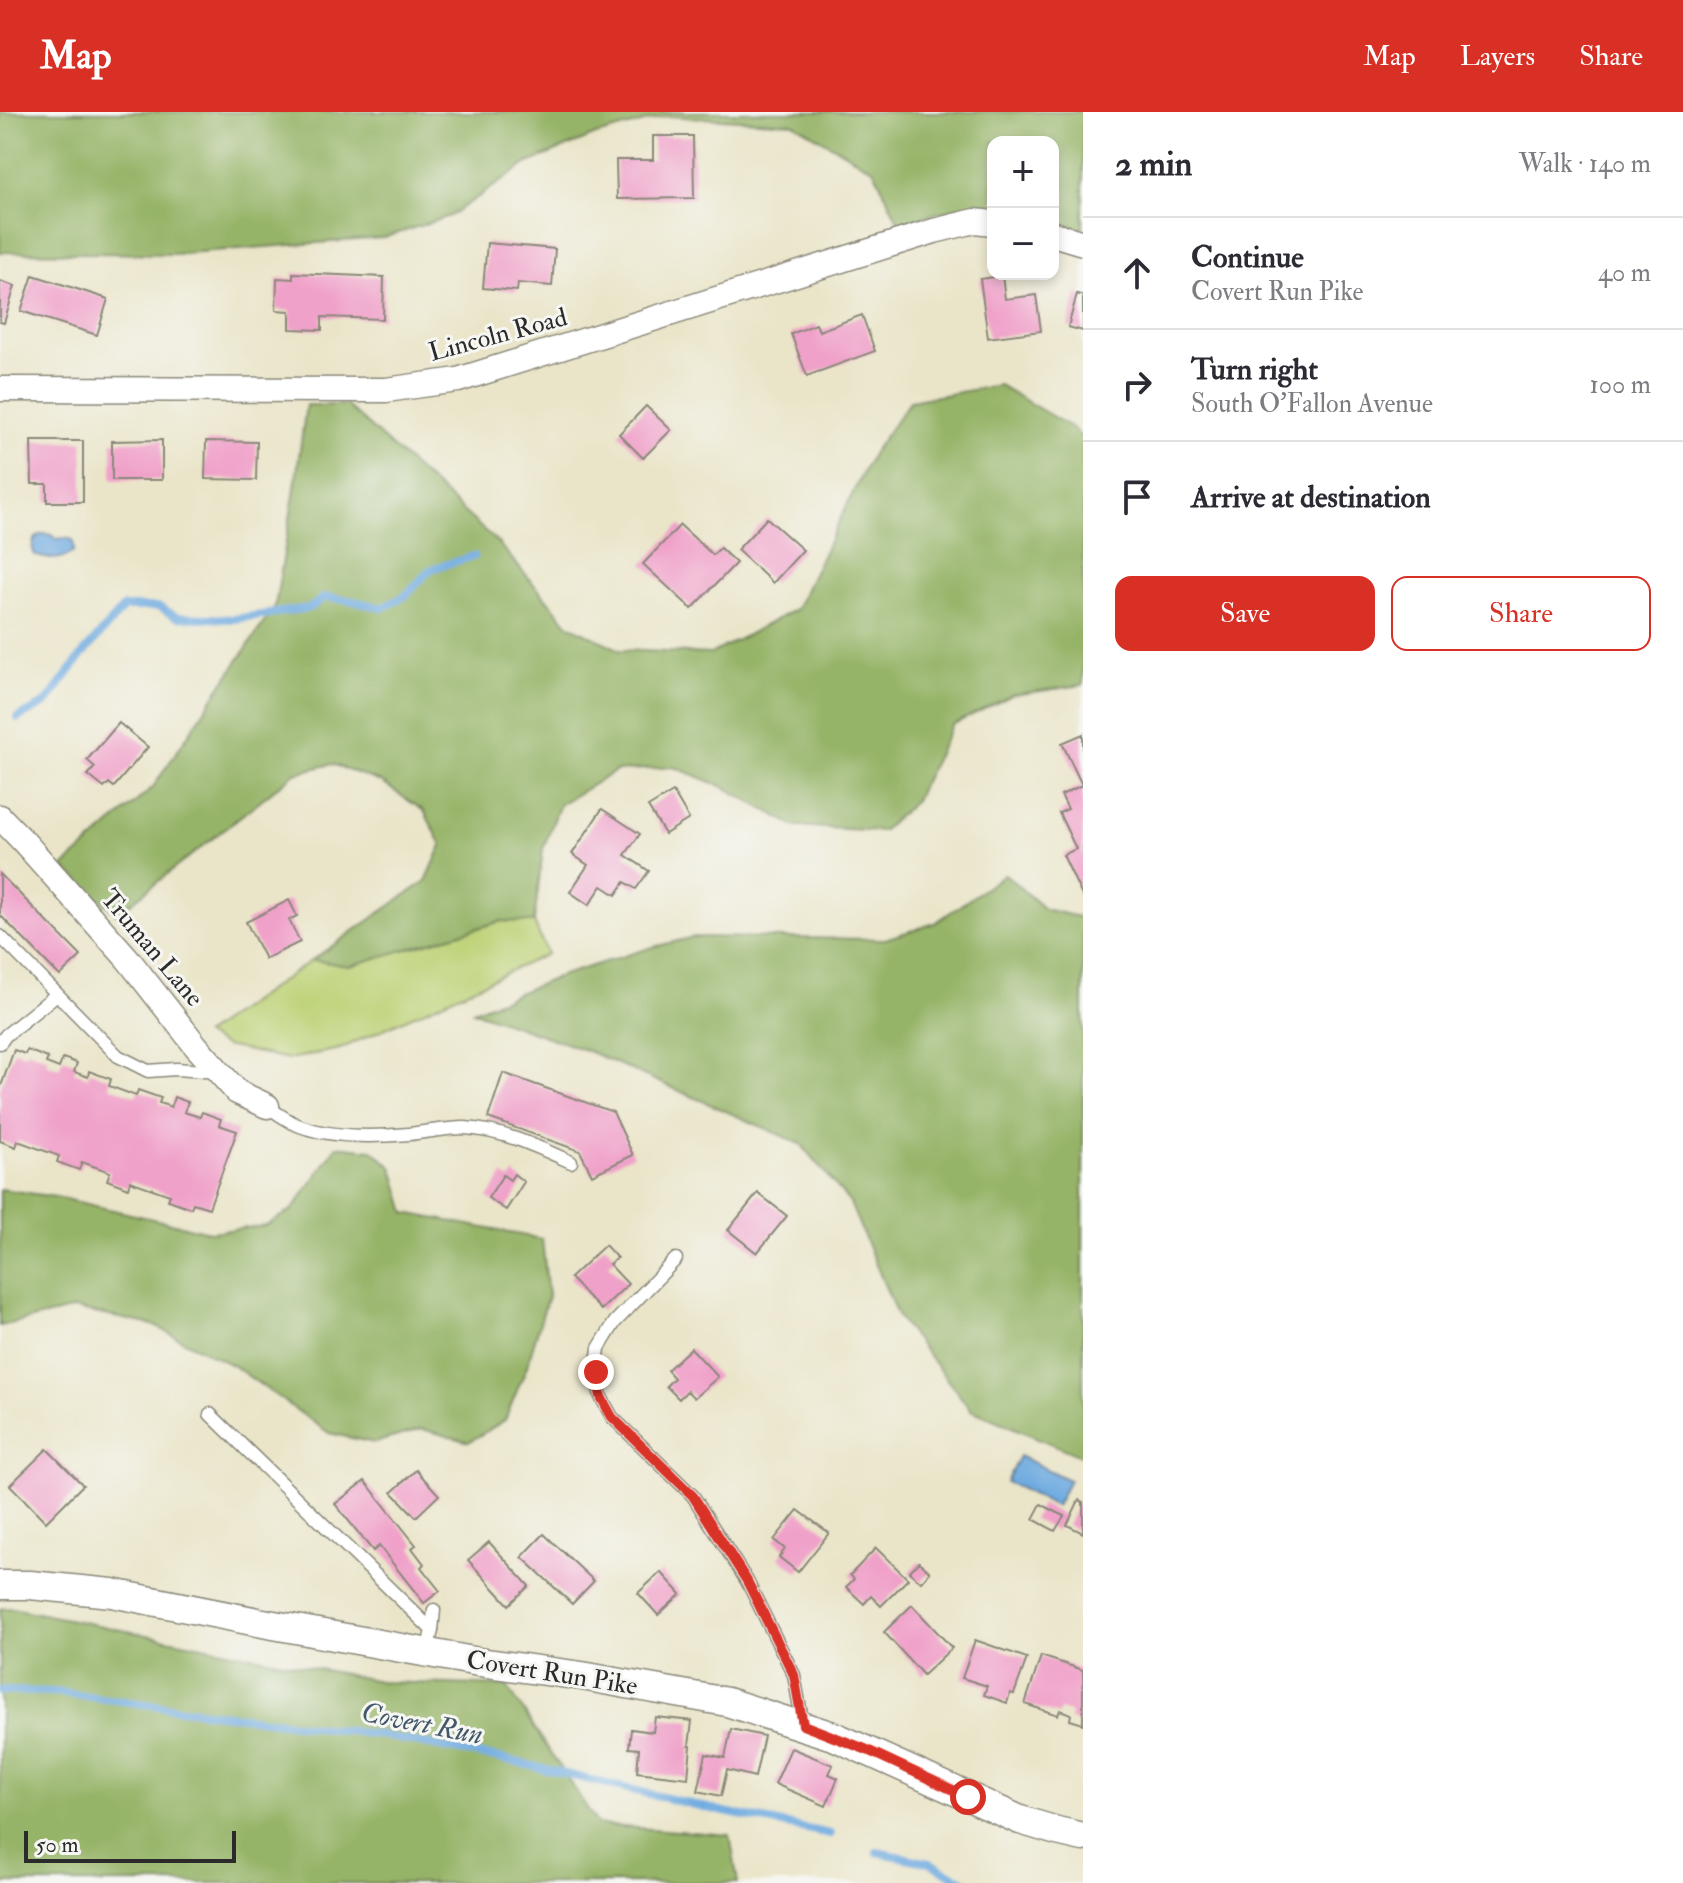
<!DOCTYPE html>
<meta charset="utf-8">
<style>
:root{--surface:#fff;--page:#f2f2f3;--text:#2b2b33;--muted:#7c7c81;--line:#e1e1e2;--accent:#d93025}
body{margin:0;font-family:"IM FELL Double Pica",serif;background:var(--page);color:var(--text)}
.controls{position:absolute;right:24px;top:24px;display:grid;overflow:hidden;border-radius:16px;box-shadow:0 4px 12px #0003}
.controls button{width:72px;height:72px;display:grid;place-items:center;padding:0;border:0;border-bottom:2px solid var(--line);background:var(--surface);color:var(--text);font:40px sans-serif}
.scale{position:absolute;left:24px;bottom:20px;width:212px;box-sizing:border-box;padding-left:8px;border:4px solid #2b2b2b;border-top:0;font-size:22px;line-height:28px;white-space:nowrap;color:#2b2b2b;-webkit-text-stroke:6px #f6f6f2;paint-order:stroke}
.stop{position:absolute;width:24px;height:24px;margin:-18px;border:6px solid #d93025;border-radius:50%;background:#fff}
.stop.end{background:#d93025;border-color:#fff;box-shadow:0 2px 8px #0008}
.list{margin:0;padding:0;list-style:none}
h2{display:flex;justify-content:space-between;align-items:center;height:104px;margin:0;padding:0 32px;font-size:34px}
h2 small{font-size:26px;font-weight:400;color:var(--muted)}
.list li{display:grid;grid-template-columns:52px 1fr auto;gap:24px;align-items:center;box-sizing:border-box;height:112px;padding:0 32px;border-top:2px solid var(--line)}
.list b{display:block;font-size:30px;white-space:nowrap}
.list p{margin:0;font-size:26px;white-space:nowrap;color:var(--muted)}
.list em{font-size:26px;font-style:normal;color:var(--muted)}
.actions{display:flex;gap:16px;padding:24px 32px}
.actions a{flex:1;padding:18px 0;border:2px solid var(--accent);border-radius:16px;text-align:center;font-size:28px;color:var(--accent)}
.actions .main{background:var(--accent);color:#fff}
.icon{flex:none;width:44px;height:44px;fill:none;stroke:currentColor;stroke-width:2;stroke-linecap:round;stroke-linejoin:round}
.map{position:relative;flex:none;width:1083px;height:1771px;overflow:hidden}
header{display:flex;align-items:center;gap:48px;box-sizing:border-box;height:112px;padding:0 40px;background:var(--accent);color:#fff}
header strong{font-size:38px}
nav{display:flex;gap:44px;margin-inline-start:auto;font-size:28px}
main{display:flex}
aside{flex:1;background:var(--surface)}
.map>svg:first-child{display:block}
.green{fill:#bdd276;stroke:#747e50;stroke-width:2}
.forest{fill:#96b467;stroke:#607049;stroke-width:2}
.water{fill:#6fabe0;stroke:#4d6b86;stroke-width:2}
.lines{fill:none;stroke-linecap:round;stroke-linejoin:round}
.stream{stroke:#6fabe0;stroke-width:8}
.building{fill:#f0a1c9}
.service-casing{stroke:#8a887a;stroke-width:15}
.minor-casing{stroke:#8a887a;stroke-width:27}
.tertiary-casing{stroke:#8a887a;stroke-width:31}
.service{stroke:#fff;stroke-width:12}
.minor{stroke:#fff;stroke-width:24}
.tertiary{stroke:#fff;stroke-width:28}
.route{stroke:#d93025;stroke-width:10}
.labels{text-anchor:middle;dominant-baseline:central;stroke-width:6;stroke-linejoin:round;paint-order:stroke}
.street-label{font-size:26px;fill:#2b2b2b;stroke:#f6f6f2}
.water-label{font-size:28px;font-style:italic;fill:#43586a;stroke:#f6f6f2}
</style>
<header>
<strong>Map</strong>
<nav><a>Map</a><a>Layers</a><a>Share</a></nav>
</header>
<main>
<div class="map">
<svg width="1083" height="1771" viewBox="0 0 1083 1771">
<rect width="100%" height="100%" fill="#f6f6f2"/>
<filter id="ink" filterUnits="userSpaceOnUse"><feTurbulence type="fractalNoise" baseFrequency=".0125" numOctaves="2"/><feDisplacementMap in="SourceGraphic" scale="16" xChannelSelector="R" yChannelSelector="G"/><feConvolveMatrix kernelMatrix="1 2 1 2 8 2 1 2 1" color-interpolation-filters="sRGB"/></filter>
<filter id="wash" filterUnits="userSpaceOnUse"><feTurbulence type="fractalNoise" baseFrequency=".006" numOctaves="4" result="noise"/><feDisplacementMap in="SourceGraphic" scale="32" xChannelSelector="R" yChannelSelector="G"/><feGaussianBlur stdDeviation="1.8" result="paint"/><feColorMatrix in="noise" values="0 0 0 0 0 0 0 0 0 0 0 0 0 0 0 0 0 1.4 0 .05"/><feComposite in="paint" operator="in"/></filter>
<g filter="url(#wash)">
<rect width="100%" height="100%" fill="#eae5c9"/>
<polygon class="green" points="502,809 534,810 547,842 340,937 289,947 225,934 204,923 312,848 349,854"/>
<g class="forest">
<polygon points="0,0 1083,0 1083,117 1053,110 1053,30 993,30 993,99 964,94 899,111 874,58 793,11 666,4 596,23 528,51 450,104 383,126 174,142 0,140"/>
<polygon points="999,273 1072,316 1083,327 1083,573 1012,583 952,613 914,690 882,719 794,714 724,675 674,655 616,659 560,692 543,737 534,810 501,809 349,854 312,848 426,769 442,733 424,699 381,670 332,652 295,661 117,802 63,755 153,675 275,494 294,383 306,293 346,293 498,431 569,513 620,538 711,542 796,497 872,342 910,289"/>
<polygon points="1005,762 1044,797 1083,806 1083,1345 971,1298 898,1205 850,1091 801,1032 588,939 473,899 563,863 653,835 694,825 885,827 935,811"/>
<polygon points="337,1034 372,1038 393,1056 406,1101 542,1127 548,1184 527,1254 505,1308 469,1330 422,1317 374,1331 329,1321 234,1254 153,1213 75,1197 0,1214 0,1077 56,1085 210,1120 266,1114 293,1097"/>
<polygon points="12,1496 384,1570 507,1574 598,1713 730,1723 738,1771 0,1771 0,1497"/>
</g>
<g class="water">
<path d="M44,422L51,423L56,427L65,426L73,428L74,439C63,449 48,448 35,443C30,434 33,424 44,422Z"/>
<polygon points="1019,1344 1069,1368 1056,1394 1006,1370"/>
</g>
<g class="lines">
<g class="stream">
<polyline points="18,606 46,591 82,543 124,495 159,495 177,505 234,507 310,496 325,485 354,489 382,496 405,484 431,457 474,444"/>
<polyline points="0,1579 54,1580 379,1623 511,1649 720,1699 830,1722"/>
<polyline points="877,1740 930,1751 968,1771"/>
</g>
</g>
<g id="blocks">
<g class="building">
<polygon points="653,24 693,24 694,86 617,87 616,48 653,48"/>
<polygon points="487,131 555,137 552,174 518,171 517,179 483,176"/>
<polygon points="293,161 384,165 383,207 322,205 322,218 290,217 290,199 276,198 277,166 293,167"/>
<polygon points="33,163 108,187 97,223 21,199"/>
<polygon points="1002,164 1005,187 1036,183 1041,219 988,226 980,167"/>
<polygon points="0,169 15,174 4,211 0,210"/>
<polygon points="1077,182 1083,184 1083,219 1068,215"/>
<polygon points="862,203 875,239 807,264 791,222 816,212 819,219"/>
<polygon points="646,294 671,318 643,346 619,322"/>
<polygon points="162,328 162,368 112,368 112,329"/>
<polygon points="31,329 83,329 83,390 47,390 47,372 32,372"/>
<polygon points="206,329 257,330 256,368 205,367"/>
<polygon points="767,406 803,438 773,471 737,438"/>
<polygon points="680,413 713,443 720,436 736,451 692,497 643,452"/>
<polygon points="119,611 148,635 114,675 109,671 104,676 88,663 95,655 87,648"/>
<polygon points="1083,622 1083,786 1063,743 1076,737 1059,701 1068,697 1061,683 1082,673 1062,631"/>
<polygon points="673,680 689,707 665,722 648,695"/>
<polygon points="602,697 640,722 625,743 649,759 636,777 625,770 616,783 602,774 589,793 570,780 588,753 572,742"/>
<polygon points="0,762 81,844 60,864 0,803"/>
<polygon points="289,788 297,804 289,808 300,830 265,847 246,810"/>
<polygon points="14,938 25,942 27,938 48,946 46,951 59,956 63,946 77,951 74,960 88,965 89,959 111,967 109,974 136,984 138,978 161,986 159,991 171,995 174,985 188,990 184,1000 200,1005 202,1000 221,1007 219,1013 237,1019 209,1096 193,1091 191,1096 168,1088 170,1083 130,1069 128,1076 107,1068 110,1060 82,1050 79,1058 57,1050 59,1044 18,1029 16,1035 0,1029 0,977"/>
<polygon points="503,961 613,1000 633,1043 592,1063 580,1039 488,1006"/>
<polygon points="514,1062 524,1070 506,1098 488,1086 503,1063 510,1068"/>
<polygon points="758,1081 787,1104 757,1141 728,1118"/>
<polygon points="605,1133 617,1146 609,1152 628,1172 601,1198 570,1166"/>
<polygon points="691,1236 718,1265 694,1286 687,1279 679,1287 666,1274 674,1266 667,1258"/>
<polygon points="47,1337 83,1373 46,1410 10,1373"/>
<polygon points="416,1358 439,1383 416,1405 392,1380"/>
<polygon points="365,1369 416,1433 412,1436 424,1452 421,1455 440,1479 424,1491 379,1434 373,1439 335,1392"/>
<polygon points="1079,1388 1083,1390 1083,1421 1067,1413"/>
<polygon points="1041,1392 1064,1404 1055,1419 1033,1407"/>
<polygon points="798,1398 829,1421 798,1460 779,1445 785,1437 774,1428"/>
<polygon points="544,1422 594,1469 572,1492 522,1445"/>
<polygon points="489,1430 529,1474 509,1493 468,1448"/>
<polygon points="876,1436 908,1467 881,1494 871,1484 864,1492 846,1475 854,1467 850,1463"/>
<polygon points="919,1450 930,1460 921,1470 909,1460"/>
<polygon points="661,1460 681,1482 658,1503 638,1481"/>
<polygon points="912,1493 952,1536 923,1563 884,1520"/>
<polygon points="975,1528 1027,1546 1014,1582 1010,1581 1007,1591 984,1583 987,1574 962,1566"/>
<polygon points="1041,1544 1083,1558 1083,1612 1070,1608 1071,1602 1060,1598 1058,1603 1025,1592"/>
<polygon points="655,1605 692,1609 689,1634 691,1634 688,1666 637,1660 639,1637 629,1636 631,1617 653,1620"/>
<polygon points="731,1617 764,1624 755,1665 727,1658 721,1684 698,1679 706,1642 725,1646"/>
<polygon points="791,1636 833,1653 829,1662 838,1666 826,1694 775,1672"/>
</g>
</g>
</g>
<g filter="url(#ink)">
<use href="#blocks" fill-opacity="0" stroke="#8a887a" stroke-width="2"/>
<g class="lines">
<defs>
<g id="service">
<polyline points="0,824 118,944 148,959 176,957 218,960"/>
<polyline points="0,931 6,923 57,882"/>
<path d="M267,994C275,1000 284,1006 293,1011C325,1026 375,1025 409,1022C428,1020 446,1016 465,1016C502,1018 538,1035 571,1050"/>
<polyline points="676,1147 615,1210 599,1236 596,1260 601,1285 612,1305 693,1384 747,1469 794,1563 803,1613"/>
<polyline points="210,1302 432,1518 427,1541"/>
<polyline points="432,1518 434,1498"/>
</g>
<g id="minor">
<polyline points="1053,122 1083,131"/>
<polyline points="0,277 386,278 458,268 934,119 975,109 993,111"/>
<polyline points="0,705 25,731 127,846 196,934 237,980 267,994"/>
</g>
<polyline id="tertiary" points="0,1473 30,1473 112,1481 268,1512 479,1550 582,1564 727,1590 836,1625 1020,1708 1057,1719 1083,1725"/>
</defs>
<use href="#service" class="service-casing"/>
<use href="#minor" class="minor-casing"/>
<use href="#tertiary" class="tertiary-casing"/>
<use href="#service" class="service"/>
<use href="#minor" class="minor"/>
<use href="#tertiary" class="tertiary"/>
</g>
</g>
<g class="lines" filter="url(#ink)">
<polyline class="route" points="596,1260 601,1285 612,1305 693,1384 747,1469 794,1563 803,1613 865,1637 968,1685"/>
</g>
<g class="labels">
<g class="street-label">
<text transform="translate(498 223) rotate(-15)">Lincoln Road</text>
<text transform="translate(152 836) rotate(50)">Truman Lane</text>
<text transform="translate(552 1561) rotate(9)">Covert Run Pike</text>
</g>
<g class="water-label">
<text transform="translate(422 1612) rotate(11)">Covert Run</text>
</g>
</g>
</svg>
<div class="controls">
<button>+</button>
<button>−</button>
</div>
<div class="scale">50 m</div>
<div class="stop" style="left:968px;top:1685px"></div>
<div class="stop end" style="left:596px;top:1260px"></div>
</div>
<aside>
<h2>2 min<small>Walk · 140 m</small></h2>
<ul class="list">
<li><svg class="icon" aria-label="ahead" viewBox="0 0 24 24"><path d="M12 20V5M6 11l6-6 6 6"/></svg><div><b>Continue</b><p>Covert Run Pike</p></div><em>40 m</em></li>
<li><svg class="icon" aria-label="right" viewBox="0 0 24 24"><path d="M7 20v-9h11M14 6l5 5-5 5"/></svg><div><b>Turn right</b><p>South O’Fallon Avenue</p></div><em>100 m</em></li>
<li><svg class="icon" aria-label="arrive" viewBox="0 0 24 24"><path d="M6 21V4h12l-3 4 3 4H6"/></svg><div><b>Arrive at destination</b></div></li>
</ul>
<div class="actions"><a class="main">Save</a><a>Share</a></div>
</aside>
</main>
